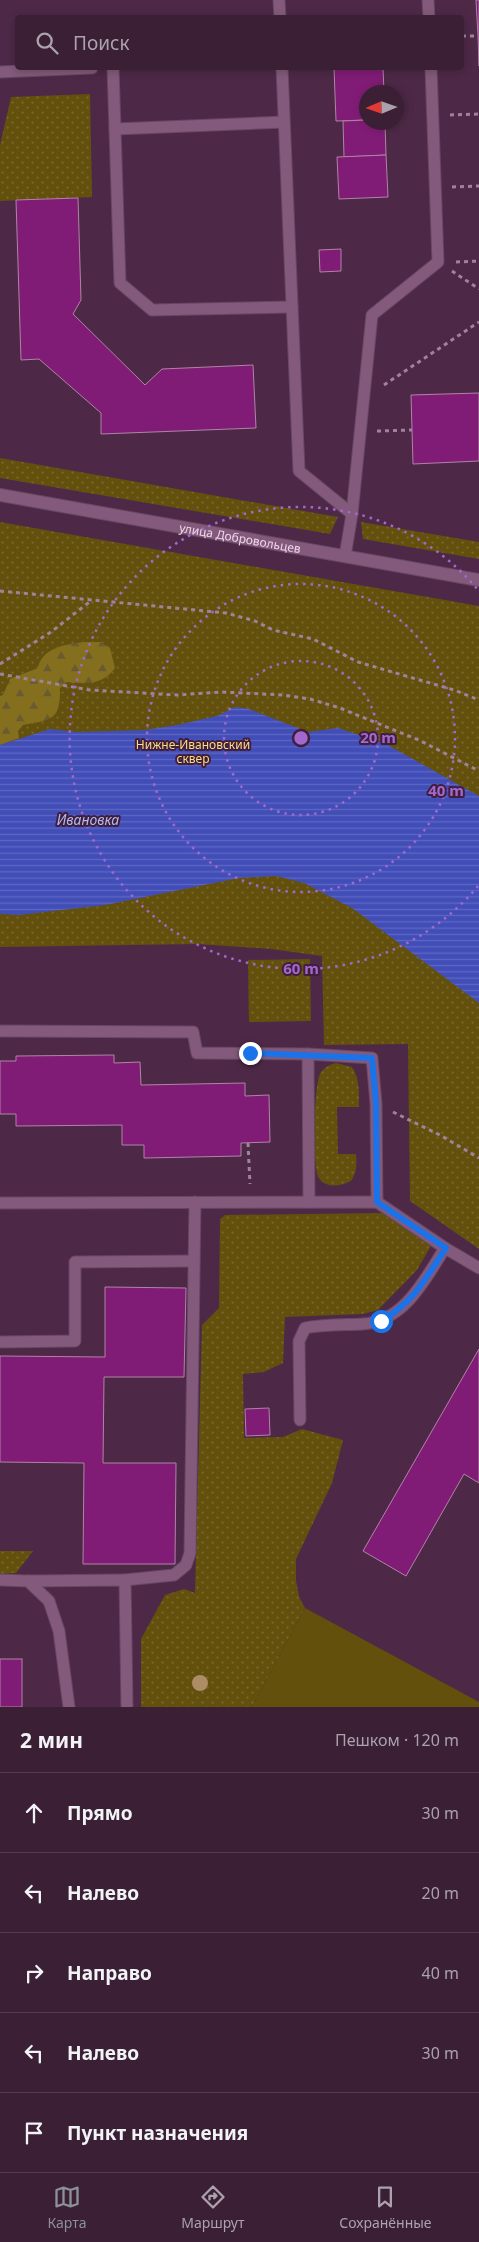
<!DOCTYPE html>
<html lang="ru">
<meta charset="utf-8">
<style>
:root{--surface:#3a1f35;--page:#452c41;--text:#f1f3f6;--muted:#aba2ad;--line:#543d50;--accent:#8c9099}
body{margin:0;font-family:"Noto Sans",sans-serif;background:var(--page);color:var(--text)}
.compass{position:absolute;left:359px;top:85px;width:45px;height:45px;border-radius:50%;background:var(--surface);box-shadow:0 2px 8px #0003;rotate:268deg}
.stop{position:absolute;width:15px;height:15px;margin:-11px;border:4px solid #1a73e8;border-radius:50%;background:#fff}
.stop.end{background:#1a73e8;border-color:#fff;box-shadow:0 1px 5px #0008}
.list{margin:0;padding:0;list-style:none}
h2{display:flex;justify-content:space-between;align-items:center;height:65px;margin:0;padding:0 20px;font-size:21px}
h2 small{font-size:16px;font-weight:400;color:var(--muted)}
.list li{display:grid;grid-template-columns:32px 1fr auto;gap:15px;align-items:center;box-sizing:border-box;height:80px;padding:0 20px;border-top:1px solid var(--line)}
.list b{display:block;font-size:19px;white-space:nowrap}
.list em{font-size:16px;font-style:normal;color:var(--muted)}
.icon{flex:none;width:28px;height:28px;fill:none;stroke:currentColor;stroke-width:2;stroke-linecap:round;stroke-linejoin:round}
.map{position:relative;flex:none;width:479px;height:1707px;overflow:hidden}
.search{position:absolute;background:var(--surface);box-shadow:0 2px 8px #0003;left:15px;right:15px;top:15px;height:55px;display:flex;align-items:center;gap:12px;box-sizing:border-box;padding:0 18px;border-radius:5px;color:var(--muted);font-size:19px}
.sheet{height:465px;background:var(--surface)}
nav{display:flex;justify-content:space-around;align-items:center;box-sizing:border-box;height:70px;border-top:1px solid var(--line);background:var(--surface);font-size:14px;color:var(--muted)}
nav a{display:grid;justify-items:center;gap:2px}
nav .on{color:var(--accent)}
.map>svg:first-child{display:block}
.grass{fill:url(#grass-dots)}
.forest{fill:url(#forest-firs)}
.pitch{fill:#62500c}
.water{fill:url(#water-rules)}
.building{fill:#801c75;stroke:#af84a6}
.lines{fill:none;stroke-linecap:round;stroke-linejoin:round}
.service-casing{stroke:#674762;stroke-width:13}
.minor-casing{stroke:#674762;stroke-width:14}
.path{stroke:#a0839b;stroke-width:3;stroke-dasharray:4 4;stroke-linecap:butt}
.service{stroke:#835a7b;stroke-width:11}
.minor{stroke:#835a7b;stroke-width:12}
.tree{fill:#ac8d66}
.route{stroke:#1a73e8;stroke-width:6}
.ring{fill:none;stroke:#a368ce;stroke-width:2.5;stroke-dasharray:2.5 5}
.labels{text-anchor:middle;dominant-baseline:central;stroke-width:4;stroke-linejoin:round;paint-order:stroke}
.street-label{font-size:12px;fill:#eed7e9;stroke:#421e3d}
.park-label{font-size:12px;fill:#fade80;stroke:#421e3d}
.water-label{font-size:14px;font-style:italic;fill:#aebcf2;stroke:#421e3d}
.centre{fill:#a368ce;stroke:#421e3d;stroke-width:2.5}
.ring-label{font-size:15px;text-anchor:middle;font-weight:bold;fill:#a368ce;stroke:#421e3d;stroke-width:4;stroke-linejoin:round;paint-order:stroke}
</style>
<div class="map">
<svg width="479" height="1707" viewBox="0 0 479 1707">
<defs>
<pattern id="grass-dots" width="8" height="8" patternUnits="userSpaceOnUse" patternTransform="scale(1.25)"><rect width="8" height="8" fill="#62500c"/><path d="M2 2h.1M6 6h.1" fill="none" stroke="#79682f" stroke-width="1.8" stroke-linecap="round"/></pattern>
<pattern id="forest-firs" width="22" height="20" patternUnits="userSpaceOnUse" patternTransform="scale(1.25)"><rect width="22" height="20" fill="#846f1e"/><path d="M5 1l3.5 6h-7zM16 11l3.5 6h-7z" fill="#695a30"/></pattern>
<pattern id="water-rules" width="6" height="5" patternUnits="userSpaceOnUse" patternTransform="scale(1.25)"><rect width="6" height="5" fill="#424eb8"/><path d="M0 2.5h6" fill="none" stroke="#5e67c2"/></pattern>
</defs>
<rect width="100%" height="100%" fill="#4d2947"/>
<g class="grass">
<polygon points="90,94 92,197 0,201 0,145 11,97"/>
<polygon points="0,458 338,517 330,534 0,478"/>
<polygon points="0,522 479,606 479,1249 410,1201 408,1044 324,1045 322,956 271,949 197,944 0,947"/>
<polygon points="361,522 479,542 479,559 363,539"/>
<polygon points="310,959 311,1021 249,1022 248,960"/>
<path d="M336,1063L352,1067C360,1079 359,1093 359,1107H337L338,1154H356C357,1165 357,1172 351,1181C341,1186 326,1189 319,1178C312,1168 314,1085 320,1074C324,1067 329,1065 336,1063Z"/>
<polygon points="382,1213 432,1244 417,1270 378,1310 363,1314 285,1317 283,1363 264,1372 243,1374 244,1438 283,1437 302,1429 343,1440 332,1483 296,1559 296,1580 299,1597 305,1608 252,1707 141,1707 141,1639 165,1595 184,1589 195,1593 202,1325 219,1308 220,1219 225,1215"/>
<polygon points="0,1551 33,1551 16,1573 0,1574"/>
</g>
<path class="forest" d="M85,642H101L110,648L115,668C103,685 87,684 67,682L60,688C61,721 50,720 23,725L18,731L19,738L0,745V696L3,695L10,679L38,668C42,647 68,644 85,642Z"/>
<polygon class="pitch" points="305,1608 479,1702 479,1707 252,1707"/>
<polygon class="water" points="235,707 249,709 308,732 338,728 386,744 479,796 479,1003 352,908 304,883 276,876 239,878 105,905 19,915 0,914 0,745 50,729 77,732 145,730 177,725 217,716"/>
<g class="building">
<polygon points="476,0 479,0 479,66 478,36"/>
<polygon points="334,68 383,68 384,92 366,92 366,120 336,121"/>
<polygon points="366,120 366,122 385,122 386,155 344,157 343,121"/>
<polygon points="386,155 388,197 339,199 337,157"/>
<polygon points="78,198 81,300 73,314 145,385 162,369 253,365 256,428 101,434 101,413 39,359 21,360 16,200"/>
<polygon points="341,249 341,271 320,272 319,250"/>
<polygon points="479,393 479,461 413,464 411,395"/>
<polygon points="114,1055 114,1063 140,1062 141,1085 245,1083 245,1096 269,1095 270,1142 241,1143 241,1156 144,1158 144,1145 122,1145 122,1125 16,1126 16,1114 0,1114 0,1061 16,1061 16,1056"/>
<polygon points="105,1287 186,1288 184,1377 104,1377 103,1463 176,1463 175,1564 83,1564 84,1463 0,1462 0,1356 105,1357"/>
<polygon points="479,1349 479,1483 464,1474 406,1576 363,1551"/>
<polygon points="269,1408 270,1435 246,1436 245,1409"/>
<rect x="0" y="1659" width="22" height="48"/>
</g>
<g class="lines">
<defs>
<g id="service">
<polyline points="279,0 280,18"/>
<polyline points="428,0 429,18"/>
<polyline points="113,68 120,283 152,310 292,307"/>
<polyline points="282,68 299,471 352,514"/>
<polyline points="0,72 92,68"/>
<polyline points="115,129 284,122"/>
<polyline points="345,556 352,514 372,315 438,262 431,68"/>
<polyline points="0,1031 193,1032 197,1053 308,1054 372,1058 376,1104 377,1202"/>
<polyline points="308,1054 309,1202"/>
<polyline points="0,1203 377,1202 445,1248 479,1268"/>
<polyline points="0,1342 75,1341 75,1262 194,1261"/>
<path d="M300,1420L299,1341L305,1328C325,1324 343,1325 363,1324C405,1321 425,1279 445,1248"/>
<polyline points="0,1580 28,1581 49,1601 59,1631 69,1707"/>
<polyline points="125,1580 174,1575 186,1565 190,1553 195,1202"/>
<polyline points="28,1581 125,1580 127,1707"/>
</g>
<g id="minor">
<path id="s1" d="M0,495L479,580"/>
</g>
</defs>
<use href="#service" class="service-casing"/>
<use href="#minor" class="minor-casing"/>
<g class="path">
<polyline points="462,36 478,36"/>
<polyline points="450,115 479,114"/>
<polyline points="452,187 479,186"/>
<polyline points="456,262 479,261"/>
<polyline points="452,271 479,289"/>
<polyline points="384,385 479,322"/>
<polyline points="377,431 412,430"/>
<polyline points="0,591 226,613 255,621 273,630 313,639 358,662 454,690 479,700"/>
<polyline points="0,664 51,632 92,600"/>
<polyline points="0,674 90,690 177,695 222,692 283,695 310,699 340,708 421,741 479,771"/>
<polyline points="393,1112 440,1135 479,1158"/>
<polyline points="248,1143 250,1184"/>
</g>
<use href="#service" class="service"/>
<use href="#minor" class="minor"/>
</g>
<circle class="tree" cx="200" cy="1683" r="8"/>
<g class="lines">
<path class="route" d="M250,1053L372,1058L376,1104L377,1202L446,1248C425,1279 414,1302 381,1321"/>
</g>
<g class="ring">
<circle cx="301" cy="738" r="77"/>
<circle cx="301" cy="738" r="154"/>
<path d="M478 886A231 231 0 1 1 478 590"/>
</g>
<g class="labels">
<g class="street-label">
<text stroke="none"><textPath href="#s1" startOffset="244">улица Добровольцев</textPath></text>
</g>
<g class="park-label">
<text x="193" y="744">Нижне-Ивановский<tspan x="193" dy="14">сквер</tspan></text>
</g>
<g class="water-label">
<text x="88" y="819">Ивановка</text>
</g>
</g>
<circle cx="301" cy="738" r="8" class="centre"/>
<g class="ring-label">
<text x="378" y="743">20 m</text>
<text x="446" y="796">40 m</text>
<text x="301" y="974">60 m</text>
</g>
</svg>
<svg class="compass" viewBox="-18 -18 36 36"><path d="M0-13l5 13h-10z" fill="#e53935"/><path d="M0 13l5-13h-10z" fill="#aba2ad"/></svg>
<div class="stop" style="left:381px;top:1321px"></div>
<div class="stop end" style="left:250px;top:1053px"></div>
<div class="search"><svg class="icon" aria-label="search" viewBox="0 0 24 24"><circle cx="10" cy="10" r="6"/><path d="M15 15l6 6"/></svg>Поиск</div>
</div>
<section class="sheet">
<h2>2 мин<small>Пешком · 120 m</small></h2>
<ul class="list">
<li><svg class="icon" aria-label="ahead" viewBox="0 0 24 24"><path d="M12 20V5M6 11l6-6 6 6"/></svg><div><b>Прямо</b></div><em>30 m</em></li>
<li><svg class="icon" aria-label="left" viewBox="0 0 24 24"><path d="M17 20v-9H6M10 6l-5 5 5 5"/></svg><div><b>Налево</b></div><em>20 m</em></li>
<li><svg class="icon" aria-label="right" viewBox="0 0 24 24"><path d="M7 20v-9h11M14 6l5 5-5 5"/></svg><div><b>Направо</b></div><em>40 m</em></li>
<li><svg class="icon" aria-label="left" viewBox="0 0 24 24"><path d="M17 20v-9H6M10 6l-5 5 5 5"/></svg><div><b>Налево</b></div><em>30 m</em></li>
<li><svg class="icon" aria-label="arrive" viewBox="0 0 24 24"><path d="M6 21V4h12l-3 4 3 4H6"/></svg><div><b>Пункт назначения</b></div></li>
</ul>
</section>
<nav>
<a class="on"><svg class="icon" aria-label="map" viewBox="0 0 24 24"><path d="M3 6l6-2 6 2 6-2v14l-6 2-6-2-6 2zM9 4v14M15 6v14"/></svg>Карта</a>
<a><svg class="icon" aria-label="directions" viewBox="0 0 24 24"><path d="M12 3l9 9-9 9-9-9zM9 14v-3h6M13 9l2 2-2 2"/></svg>Маршрут</a>
<a><svg class="icon" aria-label="saved" viewBox="0 0 24 24"><path d="M7 4h10v16l-5-4-5 4z"/></svg>Сохранённые</a>
</nav>
